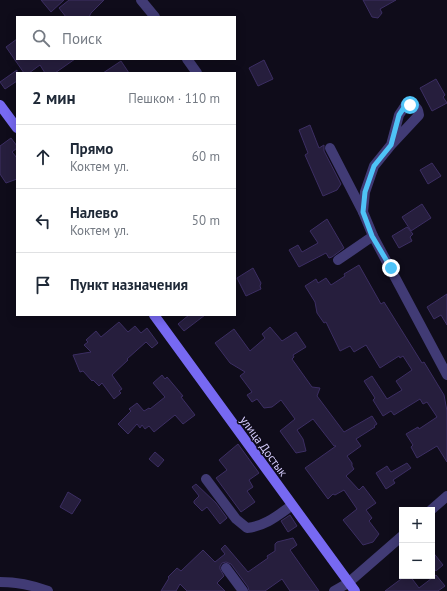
<!DOCTYPE html>
<html lang="ru">
<meta charset="utf-8">
<style>
:root{--surface:#fff;--page:#f2f2f3;--text:#1f2937;--muted:#747a83;--line:#e0e1e3}
body{margin:0;font-family:"PT Sans",sans-serif;background:var(--page);color:var(--text)}
.controls{position:absolute;right:12px;bottom:12px;display:grid;overflow:hidden;border-radius:0px;box-shadow:0 2px 10px #0003}
.controls button{width:36px;height:36px;display:grid;place-items:center;padding:0;border:0;border-bottom:1px solid var(--line);background:var(--surface);color:var(--text);font:20px sans-serif}
.stop{position:absolute;width:12px;height:12px;margin:-9px;border:3px solid #4fc3f7;border-radius:50%;background:#fff}
.stop.end{background:#4fc3f7;border-color:#fff;box-shadow:0 1px 4px #0008}
.list{margin:0;padding:0;list-style:none}
h2{display:flex;justify-content:space-between;align-items:center;height:52px;margin:0;padding:0 16px;font-size:17px}
h2 small{font-size:13px;font-weight:400;color:var(--muted)}
.list li{display:grid;grid-template-columns:26px 1fr auto;gap:12px;align-items:center;box-sizing:border-box;height:64px;padding:0 16px;border-top:1px solid var(--line)}
.list b{display:block;font-size:15px;white-space:nowrap}
.list p{margin:0;font-size:13px;white-space:nowrap;color:var(--muted)}
.list em{font-size:13px;font-style:normal;color:var(--muted)}
.icon{flex:none;width:22px;height:22px;fill:none;stroke:currentColor;stroke-width:2;stroke-linecap:round;stroke-linejoin:round}
.map{position:relative;flex:none;width:447px;height:591px;overflow:hidden}
.search{position:absolute;background:var(--surface);box-shadow:0 2px 10px #0003;left:16px;top:16px;width:220px;height:44px;display:flex;align-items:center;gap:10px;box-sizing:border-box;padding:0 14px;border-radius:0px;color:var(--muted);font-size:15px}
.panel{position:absolute;background:var(--surface);box-shadow:0 2px 10px #0003;left:16px;top:72px;width:220px;height:244px;border-radius:0px}
.map>svg:first-child{display:block}
.building{fill:#261e3d;stroke:#3c2e63}
.lines{fill:none;stroke-linecap:round;stroke-linejoin:round}
.street{stroke:#413b75;stroke-width:10}
.secondary{stroke:#7769f2;stroke-width:10}
.route{stroke:#4fc3f7;stroke-width:5}
.labels{text-anchor:middle;dominant-baseline:central;stroke-width:3;stroke-linejoin:round;paint-order:stroke}
.street-label{font-size:12px;fill:#d3cafa;stroke:#0f0c1a}
</style>
<div class="map">
<svg width="447" height="591" viewBox="0 0 447 591">
<rect width="100%" height="100%" fill="#0f0c1a"/>
<g class="building">
<polygon points="41,0 64,0 51,12"/>
<polygon points="69,0 104,0 91,13 89,17 66,17 59,8"/>
<polygon points="363,0 396,0 380,9 382,13 378,18 372,17"/>
<polygon points="17,39 17,59 75,59 55,73 45,73 40,65 29,73 24,73 6,47"/>
<polygon points="264,60 273,79 258,86 249,68"/>
<polygon points="121,61 129,73 103,73"/>
<polygon points="17,70 17,81 5,89 0,82"/>
<polygon points="436,79 445,95 443,97 447,103 432,111 420,88"/>
<polygon points="310,125 319,148 324,145 324,151 341,184 337,190 323,196 305,155 308,153 299,130"/>
<polygon points="11,138 17,146 17,148 12,152 17,158 17,179 6,183 0,174 0,146"/>
<polygon points="432,163 441,176 428,184 420,170"/>
<polygon points="422,204 431,218 411,231 402,217"/>
<polygon points="327,219 344,248 332,257 329,258 326,253 299,267 289,250 298,245 302,252 318,243 310,231"/>
<polygon points="407,227 413,234 410,237 412,241 399,248 392,236"/>
<polygon points="359,265 381,304 384,302 422,363 424,362 444,395 447,411 447,462 437,446 417,458 411,447 413,445 406,434 418,427 419,429 437,417 427,402 423,404 420,399 394,415 391,411 383,416 373,400 375,398 364,381 372,376 387,399 402,390 396,381 412,370 403,356 400,358 399,356 380,368 366,345 354,352 350,346 340,351 326,322 324,323 317,313 315,302 305,286 316,279 318,283 326,278 331,285 345,276 344,274"/>
<polygon points="253,268 261,283 260,286 261,289 246,296 237,278"/>
<polygon points="447,294 447,325 441,315 434,319 427,307"/>
<polygon points="189,315 205,315 184,331 178,324"/>
<polygon points="119,322 128,332 135,326 141,333 147,328 158,343 152,348 146,342 127,359 128,360 112,375 122,389 119,391 121,393 114,399 102,383 99,386 93,380 92,381 83,371 80,372 73,355 91,352 84,345 88,342 86,340 96,331 101,337"/>
<polygon points="270,327 282,341 296,332 306,347 293,355 294,357 292,359 312,387 320,388 317,396 344,432 372,416 377,424 374,426 375,427 356,439 361,446 347,456 352,463 352,466 354,469 346,476 359,490 363,486 376,503 366,510 372,518 369,521 379,534 373,542 363,545 343,520 357,509 344,490 335,495 333,494 328,499 305,468 336,446 334,446 313,419 297,430 303,439 306,451 296,453 280,431 295,419 281,400 272,407 264,408 257,399 252,402 247,395 252,392 240,376 245,372 230,363 215,343 234,329 250,351 265,338 262,334"/>
<polygon points="162,375 165,379 167,377 183,396 181,397 195,415 183,424 175,415 154,432 149,426 145,429 142,425 140,428 137,424 128,434 118,424 131,411 129,409 137,403 144,411 149,408 150,409 165,397 153,383"/>
<polygon points="238,444 259,473 249,480 253,487 247,491 255,502 241,512 216,478 227,470 219,460"/>
<polygon points="155,452 164,460 158,467 149,459"/>
<polygon points="407,463 411,468 393,480 395,483 386,489 376,473 387,466 391,472"/>
<polygon points="196,484 216,503 227,518 220,524 207,507 202,511 194,503 194,501 199,496 192,487"/>
<polygon points="68,492 81,500 72,514 60,507"/>
<polygon points="290,515 297,526 288,532 281,521"/>
<polygon points="293,538 297,545 290,550 319,591 290,591 282,579 265,591 249,591 248,587 231,564 226,562 222,563 220,566 220,569 224,576 217,583 225,591 187,591 180,584 176,591 161,591 169,578 168,577 177,568 181,571 203,550 215,562 225,554 221,549 225,545 248,572 268,558 267,556 275,551 275,544 277,542"/>
<polygon points="432,551 443,565 436,571 432,566"/>
<polygon points="436,575 445,586 438,591 385,591 405,576 410,576 419,588"/>
</g>
<g class="lines">
<g class="street">
<polyline points="141,0 155,17"/>
<polyline points="187,59 197,73"/>
<path d="M391,145L399,115L405,106C413,104 418,106 419,115L391,145L374,166L365,192L363,212L373,236L447,375"/>
<polyline points="330,148 363,212"/>
<polyline points="338,260 373,236"/>
<path d="M206,479L236,519L247,528C265,526 277,516 291,506"/>
<polyline points="431,510 447,496"/>
<polyline points="226,568 243,591"/>
<path d="M0,582C17,582 32,585 48,591"/>
<polyline points="334,591 348,583 402,536"/>
</g>
<g class="secondary">
<polyline points="0,105 17,128"/>
<polyline points="154,315 355,591"/>
</g>
</g>
<g class="lines">
<polyline class="route" points="391,268 372,236 363,212 365,192 374,166 391,145 399,115 405,106 410,105"/>
</g>
<g class="labels">
<g class="street-label">
<text transform="translate(264 446) rotate(54)">улица Достык</text>
</g>
</g>
</svg>
<div class="controls">
<button>+</button>
<button>−</button>
</div>
<div class="stop" style="left:410px;top:105px"></div>
<div class="stop end" style="left:391px;top:268px"></div>
<div class="search"><svg class="icon" aria-label="search" viewBox="0 0 24 24"><circle cx="10" cy="10" r="6"/><path d="M15 15l6 6"/></svg>Поиск</div>
<section class="panel">
<h2>2 мин<small>Пешком · 110 m</small></h2>
<ul class="list">
<li><svg class="icon" aria-label="ahead" viewBox="0 0 24 24"><path d="M12 20V5M6 11l6-6 6 6"/></svg><div><b>Прямо</b><p>Коктем ул.</p></div><em>60 m</em></li>
<li><svg class="icon" aria-label="left" viewBox="0 0 24 24"><path d="M17 20v-9H6M10 6l-5 5 5 5"/></svg><div><b>Налево</b><p>Коктем ул.</p></div><em>50 m</em></li>
<li><svg class="icon" aria-label="arrive" viewBox="0 0 24 24"><path d="M6 21V4h12l-3 4 3 4H6"/></svg><div><b>Пункт назначения</b></div></li>
</ul>
</section>
</div>
